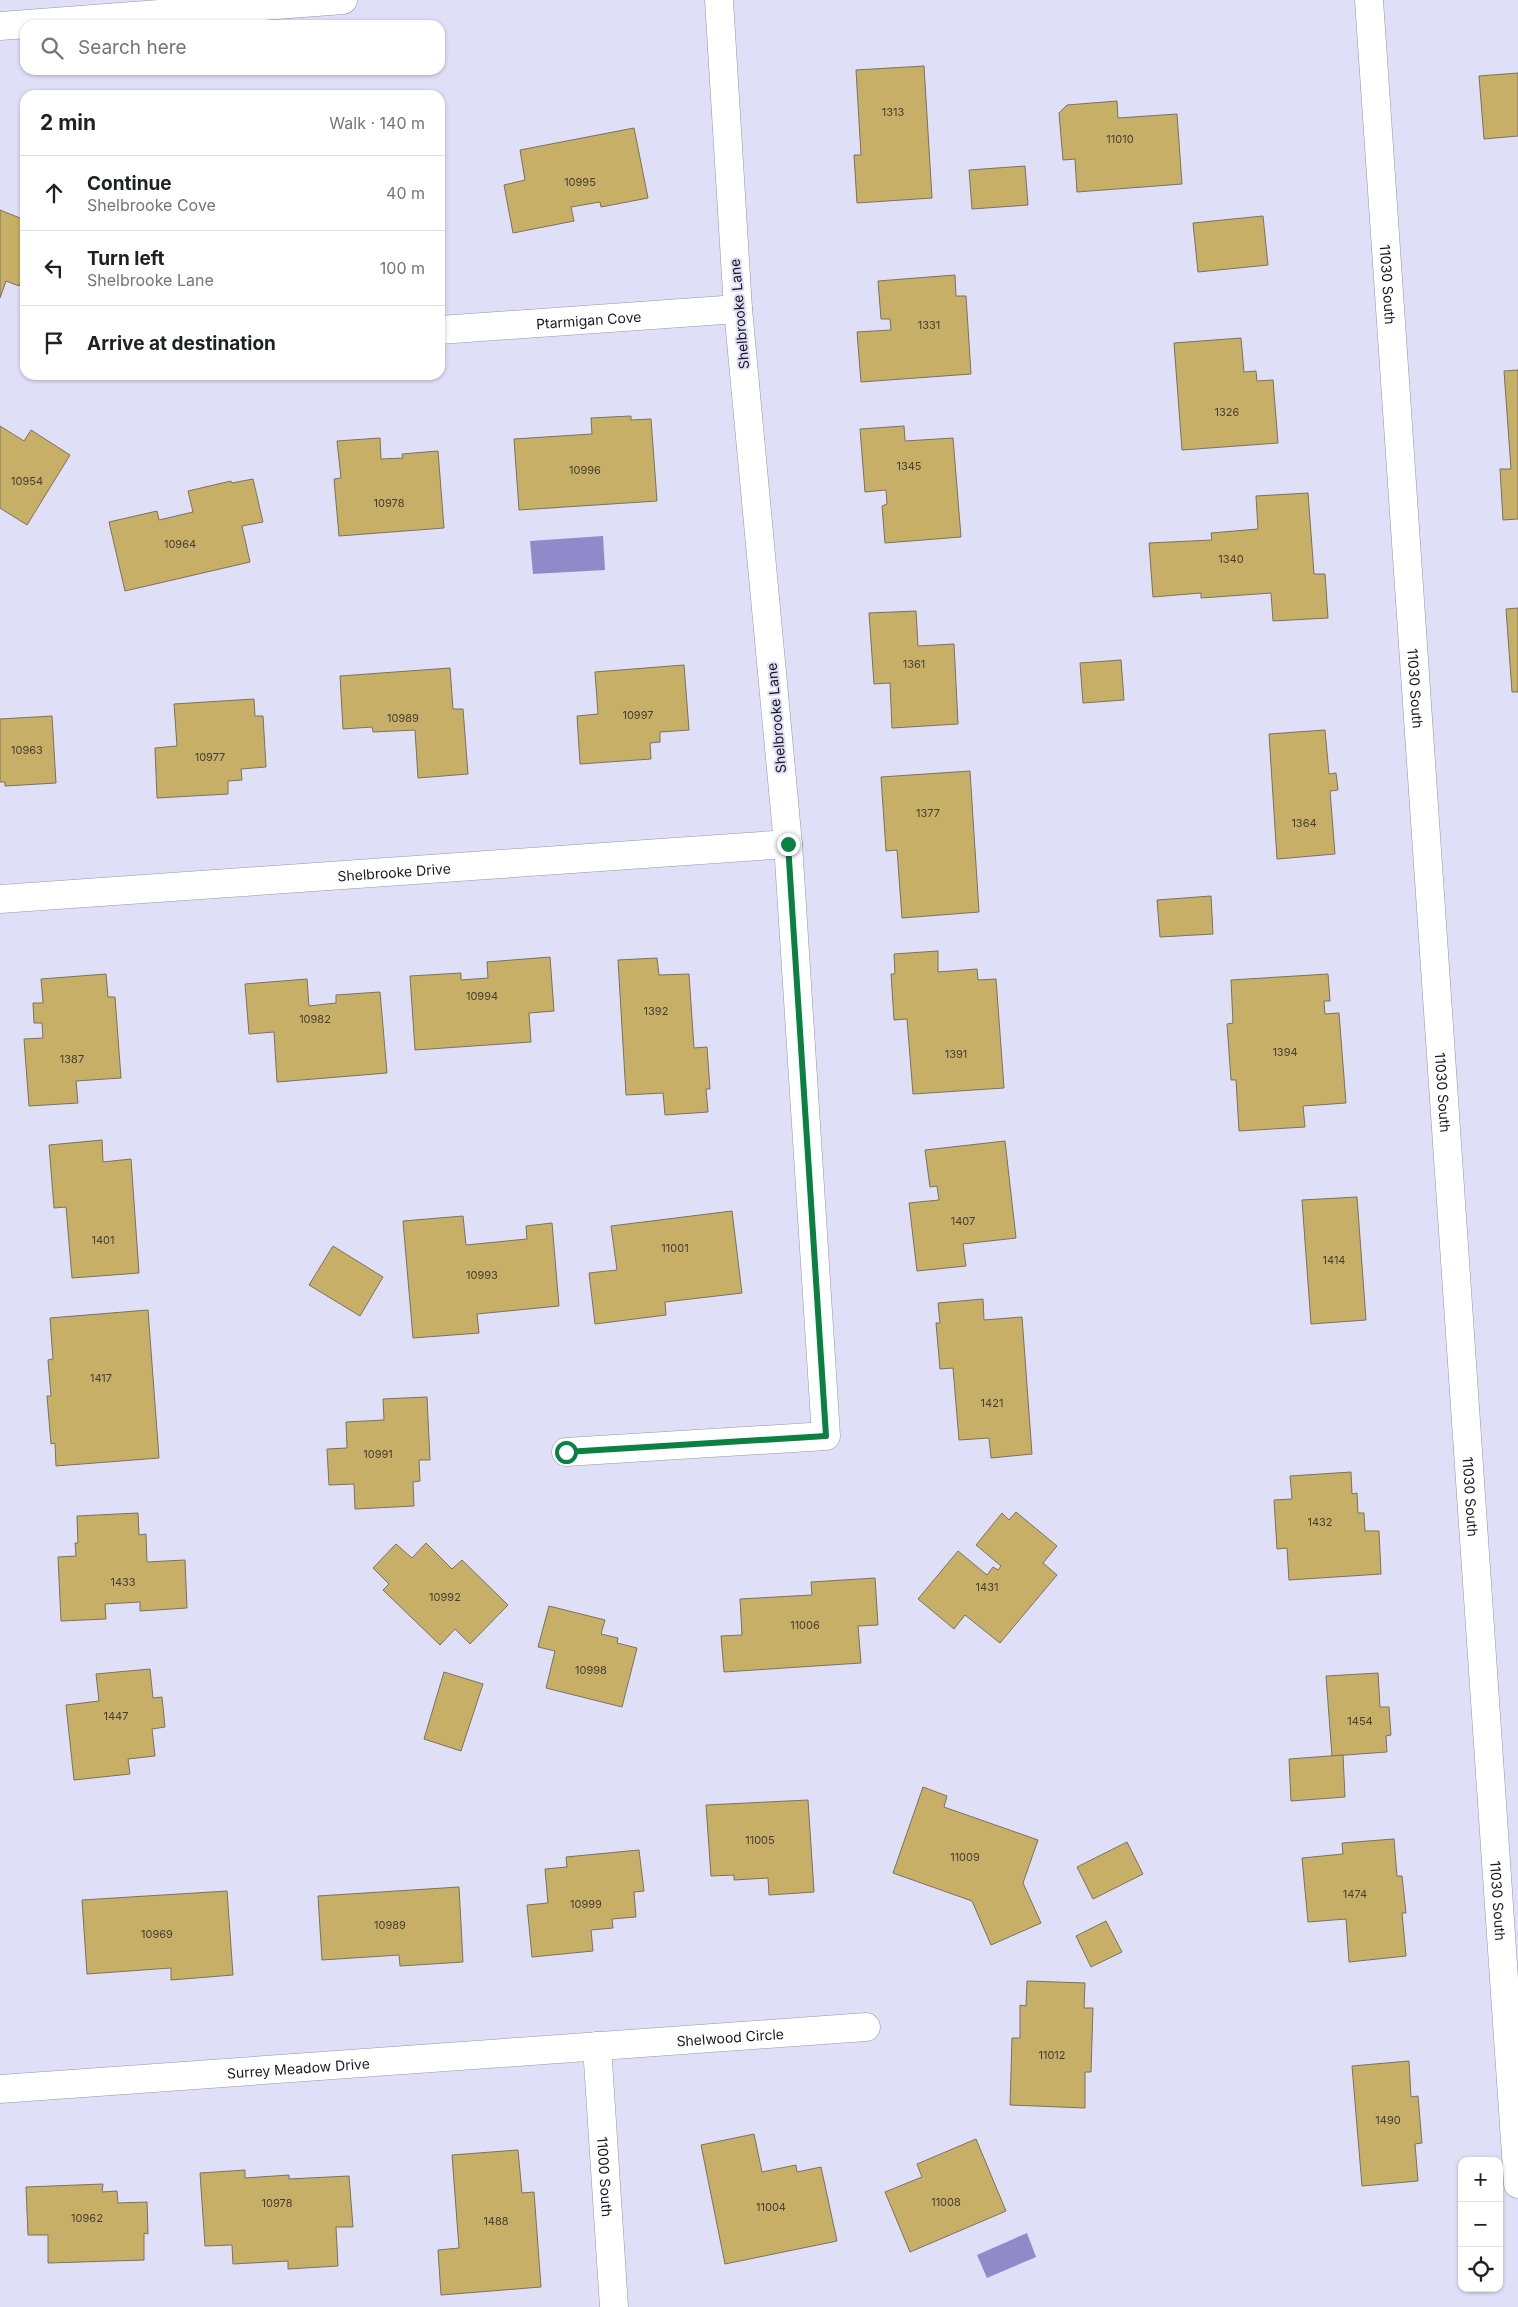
<!DOCTYPE html>
<meta charset="utf-8">
<style>
:root{--surface:#fff;--page:#f6f6f6;--text:#202124;--muted:#757577;--line:#e0e0e0}
body{margin:0;font-family:Inter,sans-serif;background:var(--page);color:var(--text)}
.controls{position:absolute;right:15px;bottom:15px;display:grid;overflow:hidden;border-radius:10px;box-shadow:0 1px 4px #0004}
.controls button{width:45px;height:45px;display:grid;place-items:center;padding:0;border:0;border-bottom:1px solid var(--line);background:var(--surface);color:var(--text);font:25px sans-serif}
.stop{position:absolute;width:15px;height:15px;margin:-11px;border:4px solid #0b8043;border-radius:50%;background:#fff}
.stop.end{background:#0b8043;border-color:#fff;box-shadow:0 1px 5px #0008}
.list{margin:0;padding:0;list-style:none}
h2{display:flex;justify-content:space-between;align-items:center;height:65px;margin:0;padding:0 20px;font-size:21px}
h2 small{font-size:16px;font-weight:400;color:var(--muted)}
.list li{display:grid;grid-template-columns:32px 1fr auto;gap:15px;align-items:center;box-sizing:border-box;height:75px;padding:0 20px;border-top:1px solid var(--line)}
.list b{display:block;font-size:19px;white-space:nowrap}
.list p{margin:0;font-size:16px;white-space:nowrap;color:var(--muted)}
.list em{font-size:16px;font-style:normal;color:var(--muted)}
.icon{flex:none;width:28px;height:28px;fill:none;stroke:currentColor;stroke-width:2;stroke-linecap:round;stroke-linejoin:round}
.map{position:relative;flex:none;width:1518px;height:2307px;overflow:hidden}
.search{position:absolute;background:var(--surface);box-shadow:0 1px 4px #0004;left:20px;top:20px;width:425px;height:55px;display:flex;align-items:center;gap:12px;box-sizing:border-box;padding:0 18px;border-radius:15px;color:var(--muted);font-size:19px}
.panel{position:absolute;background:var(--surface);box-shadow:0 1px 4px #0004;left:20px;top:90px;width:425px;height:290px;border-radius:15px}
.map>svg:first-child{display:block}
.water{fill:#908acb}
.building{fill:#c8af68;stroke:#7a725c}
.lines{fill:none;stroke-linecap:round;stroke-linejoin:round}
.minor-casing{stroke:#9594ab;stroke-width:29}
.tertiary-casing{stroke:#9594ab;stroke-width:29}
.minor{stroke:#fff;stroke-width:28}
.tertiary{stroke:#fff;stroke-width:28}
.route{stroke:#0b8043;stroke-width:6}
.labels{text-anchor:middle;dominant-baseline:central;stroke-width:4;stroke-linejoin:round;paint-order:stroke}
.number-label{font-size:11px;fill:#443e32}
.street-label{font-size:14px;fill:#181820;stroke:#e0dff8}
</style>
<div class="map">
<svg width="1518" height="2307" viewBox="0 0 1518 2307">
<rect width="100%" height="100%" fill="#e0dff8"/>
<g class="water">
<polygon points="603,536 605,570 533,574 530,541"/>
<polygon points="1027,2233 1036,2257 987,2278 977,2255"/>
</g>
<g class="building">
<polygon points="924,66 932,198 857,203 854,155 861,155 856,70"/>
<polygon points="1518,73 1518,136 1484,139 1479,76"/>
<polygon points="1117,101 1118,118 1177,114 1182,184 1077,192 1075,159 1063,160 1059,113 1067,105"/>
<polygon points="634,128 648,198 601,207 600,202 571,207 574,221 513,233 504,185 525,180 520,150"/>
<polygon points="1025,166 1028,205 972,209 969,170"/>
<polygon points="0,210 25,220 25,271 19,286 6,281 0,298"/>
<polygon points="1263,216 1268,265 1198,272 1193,223"/>
<polygon points="955,275 956,296 966,296 971,374 861,382 857,332 891,330 890,319 881,319 878,281"/>
<polygon points="1241,338 1244,372 1256,371 1257,381 1273,380 1278,443 1182,450 1174,343"/>
<polygon points="1518,370 1518,519 1503,520 1500,469 1511,469 1504,371"/>
<polygon points="631,416 631,420 651,419 657,501 519,510 514,439 592,434 591,418"/>
<polygon points="0,426 24,441 31,430 70,455 27,525 0,508"/>
<polygon points="904,426 905,441 953,438 961,537 885,543 882,506 887,504 886,490 865,492 860,429"/>
<polygon points="380,438 381,459 403,458 402,454 438,451 444,528 339,536 334,479 341,478 337,441"/>
<polygon points="253,479 263,522 242,526 250,562 125,591 109,522 157,511 159,520 193,512 188,491 231,481 232,483"/>
<polygon points="1308,493 1314,574 1325,574 1328,618 1273,621 1271,593 1201,598 1201,593 1153,597 1149,543 1212,540 1211,533 1258,529 1256,496"/>
<polygon points="1518,608 1518,692 1512,692 1506,609"/>
<polygon points="916,611 918,646 954,644 958,724 892,728 890,683 874,684 869,613"/>
<polygon points="1121,660 1124,700 1083,703 1080,663"/>
<polygon points="684,665 689,730 660,732 660,742 650,743 651,759 580,764 577,716 598,714 595,672"/>
<polygon points="450,668 453,709 463,709 468,774 418,778 415,730 373,732 372,727 343,729 340,676"/>
<polygon points="254,699 255,716 263,716 266,767 241,769 242,780 228,781 228,794 157,798 155,748 177,746 174,704"/>
<polygon points="52,716 56,783 5,786 5,782 0,782 0,719"/>
<polygon points="1325,730 1329,774 1336,773 1338,790 1330,791 1335,854 1277,859 1269,734"/>
<polygon points="970,771 979,912 902,918 897,850 886,851 881,777"/>
<polygon points="1211,896 1213,934 1160,937 1157,900"/>
<polygon points="938,951 938,972 977,969 978,980 996,979 1004,1088 913,1094 907,1019 894,1020 891,974 895,974 894,954"/>
<polygon points="550,957 554,1011 529,1013 531,1042 415,1050 410,976 461,973 461,980 488,978 487,962"/>
<polygon points="657,958 659,975 689,974 694,1048 707,1047 710,1089 706,1089 708,1112 665,1115 663,1093 626,1095 618,960"/>
<polygon points="106,974 108,997 115,997 121,1078 76,1081 78,1103 29,1106 24,1039 43,1038 42,1023 34,1023 33,1003 43,1003 41,979"/>
<polygon points="1328,974 1330,1001 1324,1001 1325,1014 1339,1013 1346,1103 1303,1106 1305,1127 1239,1131 1236,1080 1231,1080 1227,1024 1233,1023 1231,980"/>
<polygon points="307,979 309,1006 336,1003 336,995 380,992 387,1073 277,1082 274,1032 249,1034 245,984"/>
<polygon points="102,1140 103,1162 131,1159 139,1273 72,1278 66,1207 54,1208 49,1145"/>
<polygon points="1005,1141 1016,1238 963,1244 966,1266 917,1271 909,1203 939,1200 937,1186 930,1187 925,1150"/>
<polygon points="1357,1197 1366,1320 1311,1324 1302,1200"/>
<polygon points="732,1211 742,1293 665,1302 666,1315 595,1324 589,1273 617,1270 611,1226"/>
<polygon points="463,1216 466,1245 527,1239 526,1226 552,1223 559,1306 477,1314 479,1333 413,1338 403,1221"/>
<polygon points="333,1246 383,1277 360,1316 309,1285"/>
<polygon points="983,1299 984,1320 1022,1317 1032,1454 991,1458 989,1438 959,1440 953,1368 940,1369 936,1323 940,1323 938,1303"/>
<polygon points="148,1310 159,1458 56,1466 55,1443 51,1444 47,1396 51,1396 48,1360 53,1359 50,1318"/>
<polygon points="427,1397 430,1460 419,1460 420,1481 413,1482 414,1506 355,1509 354,1484 329,1485 327,1449 347,1448 346,1422 384,1420 383,1399"/>
<polygon points="1351,1472 1352,1494 1357,1493 1358,1513 1364,1513 1365,1531 1379,1531 1381,1574 1289,1580 1287,1548 1277,1549 1274,1500 1292,1499 1290,1476"/>
<polygon points="1016,1512 1057,1546 1043,1563 1057,1575 1000,1643 965,1615 954,1629 918,1599 958,1551 987,1575 993,1567 998,1570 1001,1566 976,1545 1002,1513 1009,1520"/>
<polygon points="138,1513 139,1535 146,1534 147,1562 185,1560 187,1608 140,1611 140,1602 105,1604 106,1619 61,1621 58,1557 76,1556 75,1543 78,1543 77,1516"/>
<polygon points="426,1543 452,1569 462,1560 508,1605 470,1644 455,1629 440,1645 383,1590 389,1584 373,1568 396,1544 412,1558"/>
<polygon points="875,1578 878,1625 858,1626 861,1663 724,1672 721,1636 742,1635 740,1599 812,1595 811,1582"/>
<polygon points="549,1606 605,1620 601,1634 618,1638 617,1643 637,1648 622,1707 546,1688 555,1651 538,1647"/>
<polygon points="150,1669 153,1698 162,1697 165,1727 152,1729 155,1756 128,1759 130,1774 74,1780 66,1705 99,1701 96,1674"/>
<polygon points="444,1672 483,1684 461,1751 424,1739"/>
<polygon points="1378,1673 1380,1707 1389,1707 1391,1735 1386,1736 1387,1752 1332,1756 1326,1676"/>
<polygon points="1343,1755 1345,1797 1291,1801 1289,1759"/>
<polygon points="923,1787 947,1796 944,1807 1038,1840 1023,1883 1041,1923 991,1945 972,1901 893,1873"/>
<polygon points="808,1800 814,1892 769,1895 768,1878 734,1880 734,1875 711,1876 706,1805"/>
<polygon points="1394,1839 1397,1876 1402,1876 1406,1913 1402,1913 1406,1956 1349,1962 1346,1919 1308,1922 1302,1858 1343,1854 1342,1843"/>
<polygon points="1127,1842 1143,1874 1093,1899 1077,1867"/>
<polygon points="639,1850 644,1891 634,1892 636,1917 612,1919 613,1928 591,1930 593,1951 532,1957 527,1905 548,1903 545,1869 567,1867 566,1857"/>
<polygon points="459,1887 463,1962 400,1966 399,1955 322,1960 318,1896"/>
<polygon points="227,1891 233,1975 171,1980 171,1968 87,1974 82,1900"/>
<polygon points="1106,1921 1122,1952 1091,1967 1076,1936"/>
<polygon points="1027,1981 1085,1983 1084,2008 1093,2008 1091,2072 1085,2072 1085,2108 1010,2105 1012,2038 1020,2038 1020,2005 1026,2006"/>
<polygon points="1409,2061 1411,2097 1418,2096 1422,2143 1415,2144 1418,2181 1362,2186 1352,2066"/>
<polygon points="754,2134 762,2172 796,2165 797,2172 821,2167 837,2241 725,2264 701,2145"/>
<polygon points="976,2139 1006,2211 910,2252 885,2192 922,2177 917,2164"/>
<polygon points="518,2150 522,2193 534,2192 541,2287 441,2295 438,2250 459,2248 452,2155"/>
<polygon points="245,2170 245,2178 289,2175 289,2179 349,2176 353,2227 336,2227 338,2266 288,2269 288,2261 233,2264 232,2245 205,2246 200,2173"/>
<polygon points="103,2184 102,2192 117,2191 118,2203 147,2202 148,2234 144,2233 144,2260 48,2263 48,2235 28,2235 26,2187"/>
</g>
<g class="lines">
<defs>
<g id="minor">
<path id="s1" d="M1369,0L1518,2184"/>
<path id="s2" d="M440,330L738,309"/>
<path id="s3" d="M0,899L788,844"/>
<polyline points="566,1452 826,1436 788,844 738,309 719,0"/>
<path id="s4" d="M597,2046L614,2307"/>
<path id="s5" d="M0,2089L866,2027"/>
</g>
<polyline id="tertiary" points="0,26 343,0"/>
</defs>
<use href="#minor" class="minor-casing"/>
<use href="#tertiary" class="tertiary-casing"/>
<use href="#minor" class="minor"/>
<use href="#tertiary" class="tertiary"/>
</g>
<g class="lines">
<polyline class="route" points="566,1452 826,1436 788,844"/>
</g>
<g class="labels">
<g class="number-label">
<text x="893" y="112">1313</text>
<text x="1120" y="139">11010</text>
<text x="580" y="182">10995</text>
<text x="929" y="325">1331</text>
<text x="1227" y="412">1326</text>
<text x="909" y="466">1345</text>
<text x="585" y="470">10996</text>
<text x="27" y="481">10954</text>
<text x="389" y="503">10978</text>
<text x="180" y="544">10964</text>
<text x="1231" y="559">1340</text>
<text x="914" y="664">1361</text>
<text x="638" y="715">10997</text>
<text x="403" y="718">10989</text>
<text x="27" y="750">10963</text>
<text x="210" y="757">10977</text>
<text x="928" y="813">1377</text>
<text x="1304" y="823">1364</text>
<text x="482" y="996">10994</text>
<text x="656" y="1011">1392</text>
<text x="315" y="1019">10982</text>
<text x="1285" y="1052">1394</text>
<text x="956" y="1054">1391</text>
<text x="72" y="1059">1387</text>
<text x="963" y="1221">1407</text>
<text x="103" y="1240">1401</text>
<text x="675" y="1248">11001</text>
<text x="1334" y="1260">1414</text>
<text x="482" y="1275">10993</text>
<text x="101" y="1378">1417</text>
<text x="992" y="1403">1421</text>
<text x="378" y="1454">10991</text>
<text x="1320" y="1522">1432</text>
<text x="123" y="1582">1433</text>
<text x="987" y="1587">1431</text>
<text x="445" y="1597">10992</text>
<text x="805" y="1625">11006</text>
<text x="591" y="1670">10998</text>
<text x="116" y="1716">1447</text>
<text x="1360" y="1721">1454</text>
<text x="760" y="1840">11005</text>
<text x="965" y="1857">11009</text>
<text x="1355" y="1894">1474</text>
<text x="586" y="1904">10999</text>
<text x="390" y="1925">10989</text>
<text x="157" y="1934">10969</text>
<text x="1052" y="2055">11012</text>
<text x="1388" y="2120">1490</text>
<text x="946" y="2202">11008</text>
<text x="277" y="2203">10978</text>
<text x="771" y="2207">11004</text>
<text x="87" y="2218">10962</text>
<text x="496" y="2221">1488</text>
</g>
<g class="street-label">
<text stroke="none"><textPath href="#s1" startOffset="285">11030 South</textPath></text>
<text transform="translate(739 314) rotate(-95)">Shelbrooke Lane</text>
<text stroke="none"><textPath href="#s2" startOffset="149">Ptarmigan Cove</textPath></text>
<text stroke="none"><textPath href="#s1" startOffset="690">11030 South</textPath></text>
<text transform="translate(776 718) rotate(-95)">Shelbrooke Lane</text>
<text stroke="none"><textPath href="#s3" startOffset="395">Shelbrooke Drive</textPath></text>
<text stroke="none"><textPath href="#s1" startOffset="1095">11030 South</textPath></text>
<text stroke="none"><textPath href="#s1" startOffset="1500">11030 South</textPath></text>
<text stroke="none"><textPath href="#s1" startOffset="1905">11030 South</textPath></text>
<text stroke="none"><textPath href="#s5" startOffset="732">Shelwood Circle</textPath></text>
<text stroke="none"><textPath href="#s5" startOffset="299">Surrey Meadow Drive</textPath></text>
<text stroke="none"><textPath href="#s4" startOffset="131">11000 South</textPath></text>
</g>
</g>
</svg>
<div class="controls">
<button>+</button>
<button>−</button>
<button><svg class="icon" aria-label="locate" viewBox="0 0 24 24"><circle cx="12" cy="12" r="6"/><path d="M12 2v4M12 18v4M2 12h4M18 12h4"/></svg></button>
</div>
<div class="stop" style="left:566px;top:1452px"></div>
<div class="stop end" style="left:788px;top:844px"></div>
<div class="search"><svg class="icon" aria-label="search" viewBox="0 0 24 24"><circle cx="10" cy="10" r="6"/><path d="M15 15l6 6"/></svg>Search here</div>
<section class="panel">
<h2>2 min<small>Walk · 140 m</small></h2>
<ul class="list">
<li><svg class="icon" aria-label="ahead" viewBox="0 0 24 24"><path d="M12 20V5M6 11l6-6 6 6"/></svg><div><b>Continue</b><p>Shelbrooke Cove</p></div><em>40 m</em></li>
<li><svg class="icon" aria-label="left" viewBox="0 0 24 24"><path d="M17 20v-9H6M10 6l-5 5 5 5"/></svg><div><b>Turn left</b><p>Shelbrooke Lane</p></div><em>100 m</em></li>
<li><svg class="icon" aria-label="arrive" viewBox="0 0 24 24"><path d="M6 21V4h12l-3 4 3 4H6"/></svg><div><b>Arrive at destination</b></div></li>
</ul>
</section>
</div>
